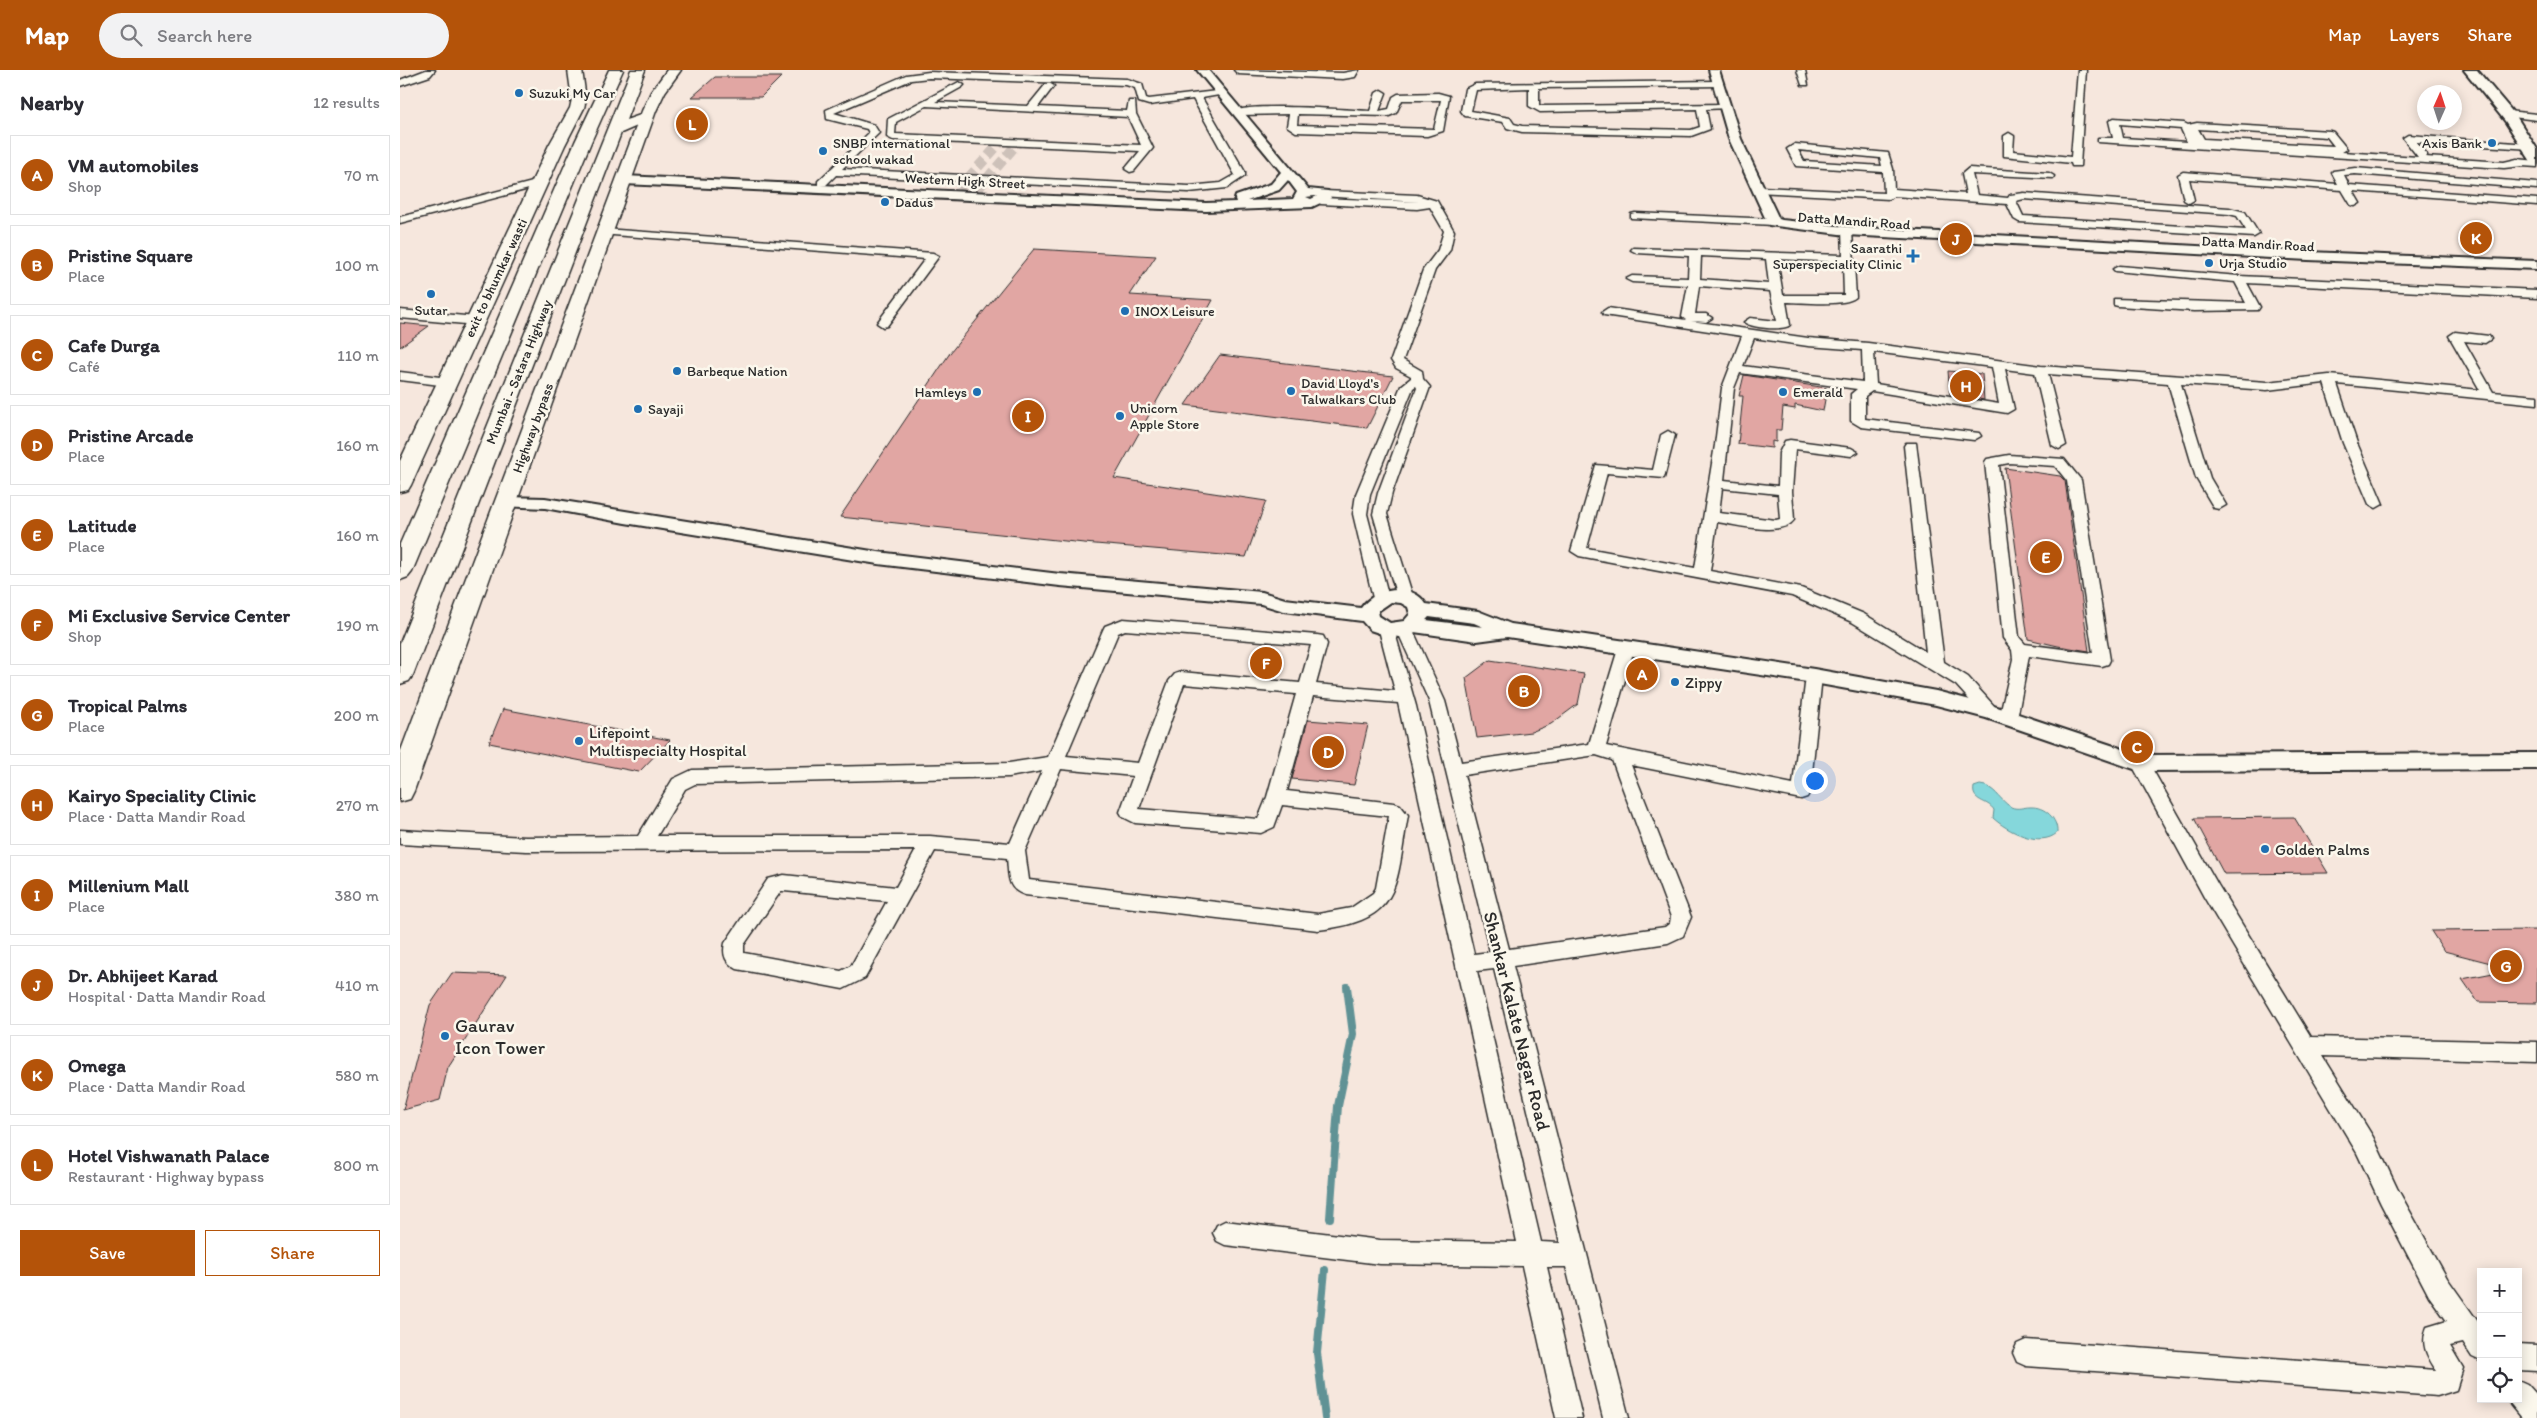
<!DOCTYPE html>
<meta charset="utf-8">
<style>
:root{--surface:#fff;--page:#f2f2f3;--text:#2b2b33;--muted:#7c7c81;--line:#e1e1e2;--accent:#b45309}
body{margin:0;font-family:Itim,sans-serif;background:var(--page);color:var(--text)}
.controls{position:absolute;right:15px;bottom:15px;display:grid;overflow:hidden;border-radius:0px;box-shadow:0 2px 12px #0003}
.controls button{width:45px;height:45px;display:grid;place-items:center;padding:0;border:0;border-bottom:1px solid var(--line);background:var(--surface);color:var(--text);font:25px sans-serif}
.compass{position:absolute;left:2017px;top:15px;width:45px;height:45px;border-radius:50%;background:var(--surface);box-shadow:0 2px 12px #0003;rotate:3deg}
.you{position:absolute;left:1414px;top:710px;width:18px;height:18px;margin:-12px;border:4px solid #fff;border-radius:50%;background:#1a73e8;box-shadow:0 0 0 8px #1a73e833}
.badge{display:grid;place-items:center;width:32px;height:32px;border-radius:50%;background:var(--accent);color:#fff;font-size:16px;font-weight:700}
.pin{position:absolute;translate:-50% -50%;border:2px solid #fff;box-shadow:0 1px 5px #0006}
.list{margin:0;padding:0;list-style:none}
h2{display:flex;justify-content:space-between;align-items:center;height:65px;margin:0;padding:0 20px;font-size:21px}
h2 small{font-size:16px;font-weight:400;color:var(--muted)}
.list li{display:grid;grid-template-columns:32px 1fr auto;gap:15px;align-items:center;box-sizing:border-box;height:80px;margin:0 10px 10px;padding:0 10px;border:1px solid var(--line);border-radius:0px}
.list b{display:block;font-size:19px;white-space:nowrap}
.list p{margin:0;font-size:16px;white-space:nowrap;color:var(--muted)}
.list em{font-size:16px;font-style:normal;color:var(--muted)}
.actions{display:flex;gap:10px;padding:15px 20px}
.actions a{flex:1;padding:11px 0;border:1px solid var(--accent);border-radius:0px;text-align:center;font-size:18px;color:var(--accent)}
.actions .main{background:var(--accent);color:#fff}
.icon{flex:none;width:28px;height:28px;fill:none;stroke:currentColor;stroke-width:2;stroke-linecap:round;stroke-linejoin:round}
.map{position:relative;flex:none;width:2137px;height:1348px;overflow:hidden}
header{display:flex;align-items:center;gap:30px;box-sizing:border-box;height:70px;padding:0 25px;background:var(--accent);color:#fff}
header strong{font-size:24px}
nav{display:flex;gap:28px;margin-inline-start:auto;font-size:18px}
.search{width:350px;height:45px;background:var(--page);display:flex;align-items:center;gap:12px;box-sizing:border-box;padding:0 18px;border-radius:28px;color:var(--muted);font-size:19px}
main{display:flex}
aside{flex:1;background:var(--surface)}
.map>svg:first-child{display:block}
.water{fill:#85d7db;stroke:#619295}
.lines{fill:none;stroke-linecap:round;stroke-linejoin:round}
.stream{stroke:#619295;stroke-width:8}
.building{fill:#e1a6a3;stroke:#2b2b2b}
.minor-tunnel{stroke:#cdc1b9;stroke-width:10;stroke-dasharray:10 5;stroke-linecap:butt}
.minor-casing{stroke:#2b2b2b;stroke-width:3}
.tertiary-casing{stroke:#2b2b2b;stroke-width:4}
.secondary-casing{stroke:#2b2b2b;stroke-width:4}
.primary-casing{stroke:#2b2b2b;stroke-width:3}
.trunk-casing{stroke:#2b2b2b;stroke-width:3}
.minor{fill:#fbf7ec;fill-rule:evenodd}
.tertiary{fill:#fbf7ec;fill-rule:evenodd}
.secondary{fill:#fbf7ec;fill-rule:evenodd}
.primary{fill:#fbf7ec;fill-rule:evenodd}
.trunk{fill:#fbf7ec;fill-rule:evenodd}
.poi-dot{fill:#1f6fb2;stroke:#fbf7ec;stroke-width:2}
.labels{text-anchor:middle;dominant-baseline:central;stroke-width:5;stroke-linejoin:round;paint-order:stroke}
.far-poi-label{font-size:14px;fill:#2b2b2b;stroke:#fbf7ec;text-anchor:start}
.far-street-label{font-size:14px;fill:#2b2b2b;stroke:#fbf7ec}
.poi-label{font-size:16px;fill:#2b2b2b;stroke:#fbf7ec;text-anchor:start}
.near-street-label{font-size:19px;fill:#2b2b2b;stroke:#fbf7ec}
.near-poi-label{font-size:19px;fill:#2b2b2b;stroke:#fbf7ec;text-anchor:start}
</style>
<header>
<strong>Map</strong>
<div class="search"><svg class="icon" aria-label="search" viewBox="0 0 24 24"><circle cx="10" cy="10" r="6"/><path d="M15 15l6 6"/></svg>Search here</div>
<nav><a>Map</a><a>Layers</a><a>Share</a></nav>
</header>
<main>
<aside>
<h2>Nearby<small>12 results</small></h2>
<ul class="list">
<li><span class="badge">A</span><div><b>VM automobiles</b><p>Shop</p></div><em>70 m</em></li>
<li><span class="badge">B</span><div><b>Pristine Square</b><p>Place</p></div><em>100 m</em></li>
<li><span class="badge">C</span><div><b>Cafe Durga</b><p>Café</p></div><em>110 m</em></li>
<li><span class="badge">D</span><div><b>Pristine Arcade</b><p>Place</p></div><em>160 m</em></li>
<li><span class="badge">E</span><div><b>Latitude</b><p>Place</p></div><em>160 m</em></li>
<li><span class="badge">F</span><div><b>Mi Exclusive Service Center</b><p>Shop</p></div><em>190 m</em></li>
<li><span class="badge">G</span><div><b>Tropical Palms</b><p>Place</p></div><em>200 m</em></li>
<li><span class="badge">H</span><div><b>Kairyo Speciality Clinic</b><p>Place · Datta Mandir Road</p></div><em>270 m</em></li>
<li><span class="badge">I</span><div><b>Millenium Mall</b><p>Place</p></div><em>380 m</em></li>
<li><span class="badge">J</span><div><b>Dr. Abhijeet Karad</b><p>Hospital · Datta Mandir Road</p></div><em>410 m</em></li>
<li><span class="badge">K</span><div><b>Omega</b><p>Place · Datta Mandir Road</p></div><em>580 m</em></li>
<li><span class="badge">L</span><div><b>Hotel Vishwanath Palace</b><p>Restaurant · Highway bypass</p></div><em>800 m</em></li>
</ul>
<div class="actions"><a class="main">Save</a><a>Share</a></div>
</aside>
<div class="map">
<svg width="2137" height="1348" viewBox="0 0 2137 1348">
<rect width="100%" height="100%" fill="#f6e7dd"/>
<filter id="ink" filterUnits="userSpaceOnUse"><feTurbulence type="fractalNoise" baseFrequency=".02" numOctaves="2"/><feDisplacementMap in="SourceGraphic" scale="10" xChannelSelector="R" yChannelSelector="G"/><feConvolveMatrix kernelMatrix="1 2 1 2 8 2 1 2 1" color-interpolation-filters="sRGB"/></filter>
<g filter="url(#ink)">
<path class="water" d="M1580,715C1595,716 1599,730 1611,737C1618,740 1623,737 1630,737C1645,736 1658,749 1657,763C1640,778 1607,761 1593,748L1594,740C1588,730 1571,732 1574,717Z"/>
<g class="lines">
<g class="stream">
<polyline points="930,1148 938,1036 953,964 947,917"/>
<polyline points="925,1200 917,1283 925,1348"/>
</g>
</g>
<g class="building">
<polygon points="315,7 381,7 361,27 292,27"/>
<polygon points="634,179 756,186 730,225 813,230 714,408 866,431 846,487 684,473 440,447 550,283"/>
<polygon points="0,253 29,256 0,277"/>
<polygon points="820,285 993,306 967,358 785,335"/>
<polygon points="1548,301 1582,304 1584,330 1550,324"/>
<polygon points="1344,305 1427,318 1423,341 1395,335 1395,339 1383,337 1381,360 1376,360 1376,372 1372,371 1372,378 1338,374 1343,326 1339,326"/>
<polygon points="1605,398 1660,406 1665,411 1689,581 1658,576 1628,569"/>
<polygon points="1090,590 1184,604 1178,634 1151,654 1131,662 1077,668 1066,608"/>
<polygon points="103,639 270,670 239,702 89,673"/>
<polygon points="908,650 968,655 954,715 892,709"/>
<polygon points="1894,747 1928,803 1824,804 1794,748"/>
<polygon points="2137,860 2137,933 2078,932 2062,909 2114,899 2044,881 2031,861"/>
<polygon points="52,903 107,905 48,997 40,1030 3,1040 30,935"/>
</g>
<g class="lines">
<g class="minor-tunnel">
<polyline points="558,119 600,73"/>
<polyline points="577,120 617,74"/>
</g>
<defs>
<g id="minor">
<polygon points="26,0 35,0 30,6 0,16 0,10"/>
<polygon points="834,0 943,3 959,0 955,7 943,9 838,4"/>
<polygon points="1397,0 1405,0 1408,15 1402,15"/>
<polygon points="1678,0 1686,0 1680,96 1672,96 1671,93 1604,86 1604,66 1609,63 1614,66 1613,81 1671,87"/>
<path d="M529,2L727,9L742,14L746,28L749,29L825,20V24L802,28L845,102V106L827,118L789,122L436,105L426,115H418V111L469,63L467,59L427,49L426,40L506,5ZM529,8L726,15L735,18L739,32L749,35L793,29L835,105L821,113L789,116L442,99L479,63L474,55L434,43L511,10Z"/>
<path d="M1318,11L1321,12V16L1139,18V35L1142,36L1329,34V38L1306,39L1310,59L1291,66L1122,62L1107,58L1103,52L1065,46L1061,41L1065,19L1075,14ZM1129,18V36L1140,42L1297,39L1300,57L1291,60L1122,56L1114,54L1110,48L1071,41L1076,20Z"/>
<path d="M559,12L564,15L562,17L535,32L628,36L646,14L649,13L654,16L638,37L727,41L729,31H735L736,44L753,78L734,101L730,102L725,99L740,81L493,70L487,67L488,49ZM526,36L728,47L741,75L495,64L496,52Z"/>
<path d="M981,20L986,23L979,41L989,39L993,27L998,24L1038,23L1049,26L1043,61L1027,66L896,62L887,56L889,44L839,45L834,42C846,32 949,40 970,41L976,23ZM1002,30H1041L1034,59L897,55L898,44L989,46L996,43Z"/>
<polygon points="2107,41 2137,44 2137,50 2104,46 2104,42"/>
<path d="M1714,48L1784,53L1788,55L1797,53L1930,61L1933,62L1947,79L1942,82L2018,87L2003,68L2008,65L2129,74L2132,75V79L2016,72L2027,85L2025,87L2104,92L2117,89L2137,91V97L2122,96L2104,98L1698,72V68H1713L1709,51ZM1720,54L1781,59L1787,72L1723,68ZM1798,59L1927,67L1934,76L1804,69Z"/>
<path d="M1395,74L1488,83L1493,99L1494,119L1566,124L1562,104L1569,98L1649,103L1654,106L1653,108L1572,104L1577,125L1608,128L1610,125L1624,123L1829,138L1845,142L1859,164L1854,167L1619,152L1614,149L1607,134L1494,126L1489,129L1356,122V118L1360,117L1484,123L1483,102L1396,96L1387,79ZM1398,80L1480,88L1482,96L1404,91ZM1624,129L1829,144L1837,146L1846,160L1623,146L1616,131Z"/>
<polygon points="1955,98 2137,113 2137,119 1955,104 1944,105 1949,115 2137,129 2137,135 1953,121 1960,133 1955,136 1951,135 1942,120 1789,109 1794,130 1789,133 1784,130 1778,105 1783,102 1938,114 1932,103 1933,101"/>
<polygon points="140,110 145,113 144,115 0,153 0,147"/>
<polygon points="924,121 1017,125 1037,131 1054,161 1050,180 1035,200 1003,290 1022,301 1023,309 1030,317 992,423 987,444 1013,527 1005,532 997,527 973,444 978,423 1017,318 1016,316 1013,318 970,424 967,444 989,528 987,532 981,533 973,528 953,444 956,424 1001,316 1011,308 1011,306 996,298 991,290 1023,200 1038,180 1044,161 1030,137 1017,139 921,134 916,131 921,128 1020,132 920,126 919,124"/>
<polygon points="1235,143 1374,149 1379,152 1374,155 1231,148 1231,144"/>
<path d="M1447,158L1452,161L1456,227C1446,237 1401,232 1386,232L1390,255C1384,261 1350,258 1344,252L1350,248L1377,251L1370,221L1299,216L1295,244H1306L1312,248L1306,252L1291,251L1408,268L1468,273L1641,296L1867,312L1929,305L2080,320L2049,266L2055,262L2089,266L2091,269L2085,273L2064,271L2093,322L2137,326V334L1937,314L1957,373L1983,434L1976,438L1969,434L1943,373L1924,313L1867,320L1781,314L1810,408L1826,435L1819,439L1814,438L1796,408L1768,313L1648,304L1666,375L1659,379L1652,375L1635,303L1605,299L1614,339L1607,343L1472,321L1465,326V349L1579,363L1581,366L1574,370L1461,357L1451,351V324L1457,319L1340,303L1334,318L1324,410L1378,416L1379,383L1385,371L1390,370L1451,378L1458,382L1451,386L1395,379L1392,421L1394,450C1382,467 1337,455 1317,452L1310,501L1401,518L1464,544L1526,582L1504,376L1506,373H1516L1544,592L1568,607L1596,638L1599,642L1596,646L1590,648L1584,646L1556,615L1452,552L1392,526L1179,486L1171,481L1196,395L1253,400L1261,365L1268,361L1275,365L1264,408L1207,403L1187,478L1295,498L1315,375L1322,318L1342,266L1204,245L1202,242L1208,238L1286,250L1282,247L1288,215L1232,212L1226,209L1232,206L1288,208L1289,186L1237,183L1231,180L1233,178L1443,185L1442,161ZM1301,186L1366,189L1369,214L1300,209ZM1377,189L1443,192L1444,225H1383ZM1354,268L1408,276L1462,280L1463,312L1343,296ZM1474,282L1592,297L1599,334L1476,314ZM1322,418L1378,424L1380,449L1376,450L1319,443Z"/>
<polygon points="204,159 533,183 539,186 487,256 483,257 477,253 525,189 200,164 200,160"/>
<polygon points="1719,196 1839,206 2137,220 2137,228 1847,213 1860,237 1858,240 1794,241 1718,236 1714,235 1714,229 1846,233 1835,212 1715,201 1713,199"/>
<polygon points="0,240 76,247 82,251 76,255 0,248"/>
<polygon points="0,302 48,308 54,312 48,316 0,310"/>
<path d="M1609,385L1664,389L1681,410L1710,590L1708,594L1702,596L1629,586L1617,649L1614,653L1608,655L1602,653L1599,649L1613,589L1612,580L1603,568L1585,392L1587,389ZM1609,393L1655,396L1667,411L1693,583L1625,574L1619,567L1599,395Z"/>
<path d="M723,549L917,565L923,566L927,574L916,614L995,621L979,560L981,556H993L1016,636L1074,884L1090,882L1029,631L996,558L998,554H1010L1012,558L1045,631L1061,692L1189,674L1218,579L1220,575H1232L1234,579L1206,676L1393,714L1406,606L1408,602H1420L1422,606L1410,722L1407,727L1401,729L1231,695L1291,847L1283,866L1268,873L1113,896L1229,1348H1203L1166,1197H1147L1182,1348H1156L1122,1196L980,1194L825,1175L817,1171L813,1163L817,1155L825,1151L980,1170L1117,1172L998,633L913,626L887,721L994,733L1000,735L1008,745C995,817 1003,850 918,860L625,825C606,819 609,805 607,788L535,781L465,908L443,919L337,899C326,893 322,886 325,873L368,809L384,805L496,817L516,780L126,781L0,774V760L126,767L238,766L273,709L292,700L609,693L648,687L703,560L705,556ZM725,560L911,575L900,613L781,602L775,604L769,611L738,693L666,686L718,563ZM784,614L896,624L867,727L858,749L739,739ZM1196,685L1212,690L1271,847L1270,853L1265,857L1109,879L1064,705ZM661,699L733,706L720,742L723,747L735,753L861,763L874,757L882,735L989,746L976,818L973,823L951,838L918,844L629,810L625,781ZM642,701L610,773L530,766H257L285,719L295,714L609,707ZM381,821H384L487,831L451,896L441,901L344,883V875ZM1094,899L1160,1173L1141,1172L1077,901Z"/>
<path d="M1740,686L1746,688L1818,815L1911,967L2137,972V992L1923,986L1973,1067L1997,1118L2047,1208L2081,1256V1291L2072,1287L2063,1273L2050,1276L2063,1298L2056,1320L2037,1326L1626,1296L1617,1292L1613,1283L1617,1274L1626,1270L2036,1300C2027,1286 2020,1274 2027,1257L2047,1251L2029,1226L1981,1134L1957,1083L1804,827L1731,693L1734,688Z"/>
<polygon points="2118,1274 2137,1275 2137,1301 2118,1300"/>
<polygon points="2118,1310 2127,1314 2137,1325 2137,1348 2122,1348 2109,1332 2108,1329 2118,1329"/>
</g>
<g id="tertiary">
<path d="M797,0H808L908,119L928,121L931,128L912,137L806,141L224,114L218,110L224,106L806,133L836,132L835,129L836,126L871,114L881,102ZM888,110L897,122L893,129L847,131L879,120ZM914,126H917L911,129L906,127Z"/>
<polygon points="1309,0 1319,0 1341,69 1379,149 1382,150 1447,157 1908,182 2137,191 2137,199 1908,190 1447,165 1369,155 1367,152 1329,69"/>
<path d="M106,427L145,428L478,482L660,504L862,522L885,529L961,538C973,519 1012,511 1026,534L1078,541L1111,554L1414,599L1536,621L1597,637L1741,685L2137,683V699L1740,701L1586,648L1536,635L1414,613L1107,567L1077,571L1014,562L1000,567L988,566L970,560L962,551L884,541L861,534L660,516L478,494L225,453L145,438L100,436L97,432L100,428ZM991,532L1001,533L1008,537L1010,544L1004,551L990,553L979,546L978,541ZM1029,547L1074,553L1083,557L1026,550Z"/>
</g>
<polygon id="secondary" points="2064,0 2077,0 2116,46 2137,79 2137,94 2132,93 2105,51"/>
<g id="primary">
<polygon points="168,0 182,0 186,29 184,38 165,75 11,415 8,420 0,422 0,391 149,75 170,38 172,29"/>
<polygon points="267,0 281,0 265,22 256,41 14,721 10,729 0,732 0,683 242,41 251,22"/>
</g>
<g id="trunk">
<polygon points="209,0 223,0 191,72 12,502 8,507 0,510 0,474 175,72"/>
<polygon points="231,0 245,0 226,50 246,43 253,47 251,50 221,63 13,605 9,611 0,614 0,573"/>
</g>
</defs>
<use href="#minor" class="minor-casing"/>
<use href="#tertiary" class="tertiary-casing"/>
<use href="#secondary" class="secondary-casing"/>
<use href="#primary" class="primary-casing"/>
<use href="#trunk" class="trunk-casing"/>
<use href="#minor" class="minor"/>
<use href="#tertiary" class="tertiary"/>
<use href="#secondary" class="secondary"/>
<use href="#primary" class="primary"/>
<use href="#trunk" class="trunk"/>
</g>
</g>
<g class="poi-dot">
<circle cx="119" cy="23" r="5"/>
<circle cx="2092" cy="73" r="5"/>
<circle cx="423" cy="81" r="5"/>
<circle cx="485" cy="132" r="5"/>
<path d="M1510.5 178.5h5v5h5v5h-5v5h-5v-5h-5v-5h5z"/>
<circle cx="1809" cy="193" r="5"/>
<circle cx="31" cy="224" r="5"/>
<circle cx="725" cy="241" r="5"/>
<circle cx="277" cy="301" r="5"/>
<circle cx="891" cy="321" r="5"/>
<circle cx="577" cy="322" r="5"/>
<circle cx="1383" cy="322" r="5"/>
<circle cx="238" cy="339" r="5"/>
<circle cx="720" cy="346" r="5"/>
<circle cx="1275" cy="612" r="5"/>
<circle cx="179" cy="671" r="5"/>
<circle cx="1865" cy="779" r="5"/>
<circle cx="45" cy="966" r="5"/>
</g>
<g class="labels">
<g class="far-poi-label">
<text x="129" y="23">Suzuki My Car</text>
<text x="433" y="73">SNBP international<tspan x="433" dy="16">school wakad</tspan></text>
<text x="2082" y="73" text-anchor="end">Axis Bank</text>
<text x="495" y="132">Dadus</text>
<text x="1502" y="178" text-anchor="end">Saarathi<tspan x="1502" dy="16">Superspeciality Clinic</tspan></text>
<text x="1819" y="193">Urja Studio</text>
<text x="31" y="240" text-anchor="middle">Sutar</text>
<text x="735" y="241">INOX Leisure</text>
<text x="287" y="301">Barbeque Nation</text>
<text x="901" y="313">David Lloyd's<tspan x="901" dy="16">Talwalkars Club</tspan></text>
<text x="567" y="322" text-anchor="end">Hamleys</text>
<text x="1393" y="322">Emerald</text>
<text x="730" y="338">Unicorn<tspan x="730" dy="16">Apple Store</tspan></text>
<text x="248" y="339">Sayaji</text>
</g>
<g class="far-street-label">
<text transform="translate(565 111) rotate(3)">Western High Street</text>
<text transform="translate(1454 151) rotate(4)">Datta Mandir Road</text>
<text transform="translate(1858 174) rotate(3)">Datta Mandir Road</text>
<text transform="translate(96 208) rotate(-65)">exit to bhumkar wasti</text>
<text transform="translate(119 302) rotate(-68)">Mumbai - Satara Highway</text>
<text transform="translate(133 358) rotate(-70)">Highway bypass</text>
</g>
<g class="poi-label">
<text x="1285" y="612">Zippy</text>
<text x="189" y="662">Lifepoint<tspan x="189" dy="18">Multispecialty Hospital</tspan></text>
<text x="1875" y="779">Golden Palms</text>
</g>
<g class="near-street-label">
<text transform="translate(1117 951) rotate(76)">Shankar Kalate Nagar Road</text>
</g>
<g class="near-poi-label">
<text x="55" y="955">Gaurav<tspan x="55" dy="22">Icon Tower</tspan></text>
</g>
</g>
</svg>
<div class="controls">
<button>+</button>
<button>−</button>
<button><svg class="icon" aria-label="locate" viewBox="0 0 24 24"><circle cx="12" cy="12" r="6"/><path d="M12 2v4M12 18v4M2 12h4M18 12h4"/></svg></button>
</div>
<svg class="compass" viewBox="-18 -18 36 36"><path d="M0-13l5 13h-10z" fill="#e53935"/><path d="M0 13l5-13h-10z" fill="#7c7c81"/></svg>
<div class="you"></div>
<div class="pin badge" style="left:1242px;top:604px">A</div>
<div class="pin badge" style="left:1124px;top:621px">B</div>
<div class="pin badge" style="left:1737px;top:677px">C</div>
<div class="pin badge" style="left:928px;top:682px">D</div>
<div class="pin badge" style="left:1646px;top:487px">E</div>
<div class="pin badge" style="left:866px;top:593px">F</div>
<div class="pin badge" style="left:2106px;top:896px">G</div>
<div class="pin badge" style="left:1566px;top:316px">H</div>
<div class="pin badge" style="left:628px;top:346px">I</div>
<div class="pin badge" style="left:1556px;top:169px">J</div>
<div class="pin badge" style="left:2076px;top:168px">K</div>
<div class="pin badge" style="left:292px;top:54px">L</div>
</div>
</main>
